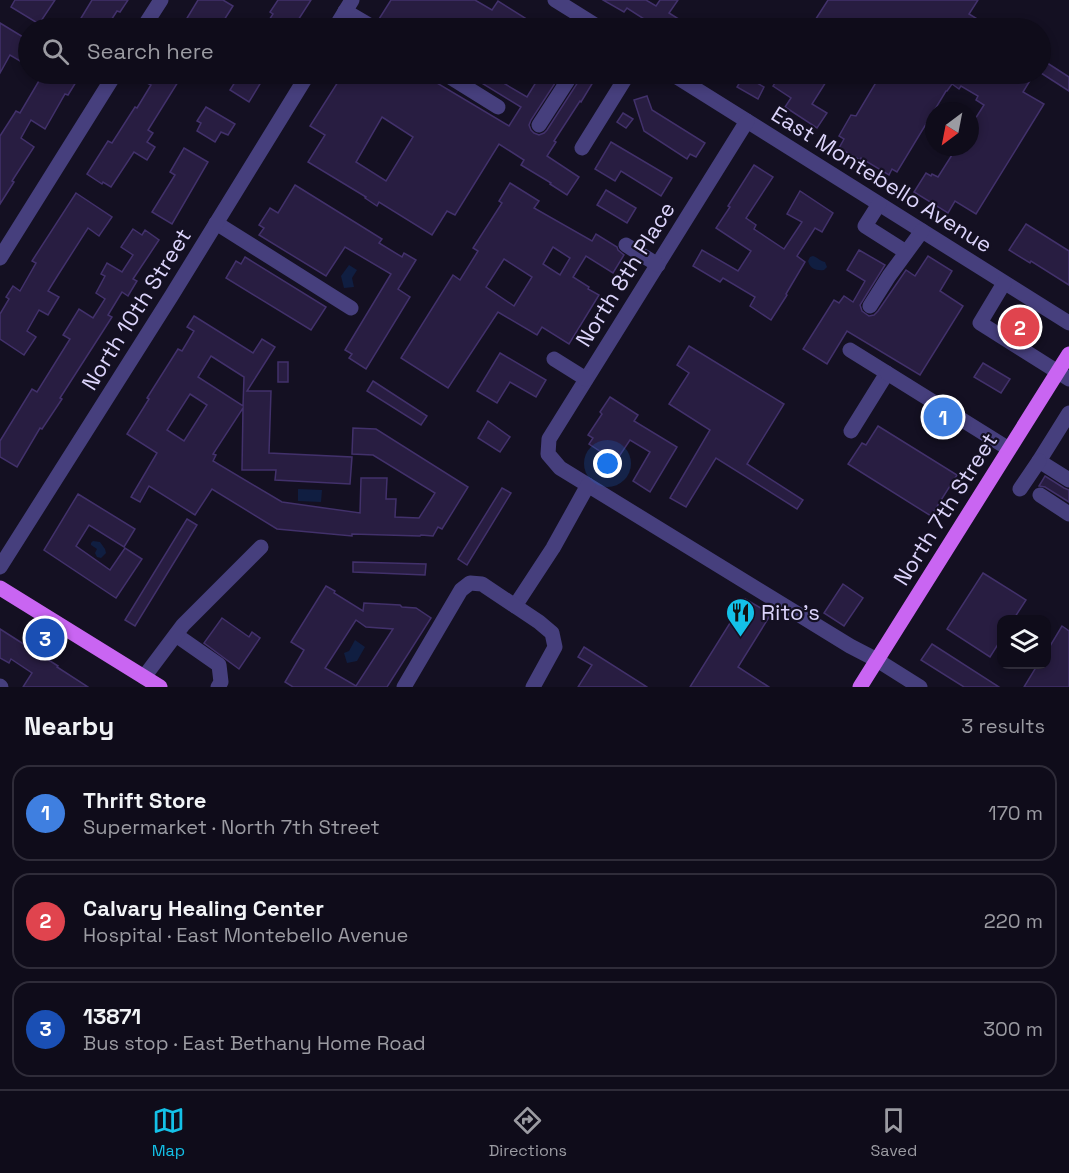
<!DOCTYPE html>
<meta charset="utf-8">
<style>
:root{--surface:#0f0c1a;--page:#181523;--text:#f1f3f6;--muted:#9b9ba2;--line:#2f2c39;--accent:#14c1e8}
body{margin:0;font-family:"Space Grotesk",sans-serif;background:var(--page);color:var(--text)}
.controls{position:absolute;right:18px;bottom:18px;display:grid;overflow:hidden;border-radius:12px;box-shadow:0 3px 9px #0003}
.controls button{width:54px;height:54px;display:grid;place-items:center;padding:0;border:0;border-bottom:2px solid var(--line);background:var(--surface);color:var(--text);font:30px sans-serif}
.compass{position:absolute;left:925px;top:102px;width:54px;height:54px;border-radius:50%;background:var(--surface);box-shadow:0 3px 9px #0003;rotate:212deg}
.you{position:absolute;left:608px;top:464px;width:21px;height:21px;margin:-15px;border:4px solid #fff;border-radius:50%;background:#1a73e8;box-shadow:0 0 0 9px #1a73e833}
.badge{display:grid;place-items:center;width:39px;height:39px;border-radius:50%;background:var(--accent);color:#fff;font-size:20px;font-weight:700}
.pin{position:absolute;translate:-50% -50%;border:3px solid #fff;box-shadow:0 2px 6px #0006}
.list{margin:0;padding:0;list-style:none}
h2{display:flex;justify-content:space-between;align-items:center;height:78px;margin:0;padding:0 24px;font-size:26px}
h2 small{font-size:20px;font-weight:400;color:var(--muted)}
.list li{display:grid;grid-template-columns:39px 1fr auto;gap:18px;align-items:center;box-sizing:border-box;height:96px;margin:0 12px 12px;padding:0 12px;border:2px solid var(--line);border-radius:18px}
.list b{display:block;font-size:22px;white-space:nowrap}
.list p{margin:0;font-size:20px;white-space:nowrap;color:var(--muted)}
.list em{font-size:20px;font-style:normal;color:var(--muted)}
.icon{flex:none;width:33px;height:33px;fill:none;stroke:currentColor;stroke-width:2;stroke-linecap:round;stroke-linejoin:round}
.map{position:relative;flex:none;width:1069px;height:687px;overflow:hidden}
.search{position:absolute;background:var(--surface);box-shadow:0 3px 9px #0003;left:18px;right:18px;top:18px;height:66px;display:flex;align-items:center;gap:15px;box-sizing:border-box;padding:0 21px;border-radius:33px;color:var(--muted);font-size:22px}
.sheet{height:402px;background:var(--surface)}
nav{display:flex;justify-content:space-around;align-items:center;box-sizing:border-box;height:84px;border-top:2px solid var(--line);background:var(--surface);font-size:16px;color:var(--muted)}
nav a{display:grid;justify-items:center;gap:3px}
nav .on{color:var(--accent)}
.map>svg:first-child{display:block}
.water{fill:#101e41}
.building{fill:#281d41;stroke:#42316b;stroke-width:1.5;fill-rule:evenodd}
.lines{fill:none;stroke-linecap:round;stroke-linejoin:round}
.minor{stroke:#463f7d;stroke-width:15}
.major{stroke:#c965f2;stroke-width:15}
.labels{text-anchor:middle;dominant-baseline:central;stroke-width:4.5;stroke-linejoin:round;paint-order:stroke}
.street-label{font-size:22px;fill:#dcd4fb;stroke:#141022}
.poi-label{font-size:22px;fill:#dcd4fb;stroke:#141022;text-anchor:start}
</style>
<div class="map">
<svg width="1069" height="687" viewBox="0 0 1069 687">
<rect width="100%" height="100%" fill="#141022"/>
<g class="water">
<path d="M813,256C817,257 820,261 825,262L827,267L824,270C817,271 810,269 808,261L810,257Z"/>
<polygon points="349,265 357,270 352,278 354,287 344,288 341,276"/>
<polygon points="298,489 322,490 321,502 298,501"/>
<polygon points="93,541 100,542 105,549 106,553 101,558 97,557 95,553 97,549 91,545 91,543"/>
<polygon points="355,640 365,647 357,661 347,663 344,653 349,651"/>
</g>
<g class="building">
<polygon points="15,0 55,0 39,24 11,7"/>
<polygon points="92,0 128,0 120,12 117,11 106,28 75,28"/>
<polygon points="198,0 223,0 233,6 219,28 203,19 198,28 181,28"/>
<polygon points="278,0 311,0 293,28 264,28 273,14 270,12"/>
<polygon points="391,0 475,0 492,10 498,1 541,28 394,28 379,19"/>
<polygon points="603,0 646,0 656,6 660,0 678,0 669,13 693,28 658,28 627,8 624,12"/>
<polygon points="828,0 978,0 969,14 992,28 810,28"/>
<polygon points="0,23 28,40 28,47 20,61 10,55 0,73"/>
<polygon points="1041,59 1069,77 1069,91 1041,73"/>
<polygon points="43,74 81,74 68,95 65,94 45,129 31,120 21,138 34,147 12,181 14,182 0,204 0,136 16,111 20,113"/>
<polygon points="150,74 183,74 148,130 153,133 147,142 155,147 147,160 134,152 111,187 103,182 102,184 87,174 108,141 112,143 135,107 137,108 151,85 145,82"/>
<polygon points="240,74 266,74 249,102 230,90"/>
<path d="M343,74H422L509,126L521,107L467,74H512L505,84L527,97L541,74H561L531,120L529,125L531,130L534,133L539,135L544,133L547,130L580,79L582,74H598L581,102L580,101L554,141L556,142L547,156L579,177L567,195L550,184L551,183L521,165L524,160L499,144L455,215L447,211L432,235L379,202L377,206L365,198L366,197L308,162L325,135L310,126ZM382,117L413,137L386,181L356,162Z"/>
<polygon points="781,74 831,74 812,104 827,113 817,128 785,107 791,98 773,86"/>
<polygon points="881,74 1034,74 1023,92 1044,104 976,214 955,201 948,213 914,192 926,173 931,176 932,174 938,177 957,147 970,147 970,127 984,105 976,100 978,96 961,86 959,89 952,84 947,91 946,91 897,172 892,169 889,175 861,158 860,160 839,148 844,139 839,136 851,115 856,116"/>
<polygon points="744,75 764,87 758,99 737,87"/>
<polygon points="647,96 652,110 705,143 696,157 690,154 687,159 644,131 634,100"/>
<polygon points="206,107 235,124 228,135 221,132 215,142 197,131 201,123 197,121"/>
<polygon points="623,113 633,119 626,128 617,122"/>
<polygon points="611,142 672,178 661,196 621,171 615,181 595,169"/>
<polygon points="184,148 208,162 172,224 152,212 175,175 170,172"/>
<polygon points="754,165 773,177 746,218 756,225 754,229 784,249 802,222 787,214 800,191 833,213 822,232 815,228 797,256 805,262 786,294 787,295 771,320 750,306 755,297 723,278 720,282 693,266 702,250 738,271 751,251 716,228 730,207 728,206"/>
<path d="M510,183L539,201L534,208L592,241L596,234L617,247L618,250L624,255L613,273L586,256L573,277L589,287L588,289L599,295L569,344L542,327L537,335L498,312L448,388L401,358L453,275L460,280L478,251L473,248L502,203L499,201ZM553,247L570,258L560,275L543,264ZM504,259L532,277L514,306L486,287Z"/>
<polygon points="295,185 382,239 379,243 402,257 404,253 416,260 398,289 410,297 366,369 349,358 352,354 345,350 391,274 345,247 326,276 259,235 264,228 259,225 270,208 278,213"/>
<polygon points="606,190 636,208 627,223 597,205"/>
<polygon points="76,193 112,217 99,236 88,228 58,275 48,291 59,297 48,315 39,310 27,331 36,337 24,355 0,339 0,314 9,299 6,297 13,286 20,291 36,263 32,261"/>
<polygon points="1026,224 1069,251 1069,285 1031,261 1030,263 1009,250"/>
<polygon points="133,229 142,235 145,230 159,240 133,279 137,281 128,296 122,292 108,315 112,317 60,398 62,399 42,429 40,428 17,467 0,457 0,441 32,389 37,392 70,339 63,335 79,309 93,318 105,299 96,293 105,276 101,274 107,263 122,272 133,255 121,247"/>
<polygon points="859,250 885,265 860,305 862,311 869,316 874,315 878,311 906,270 915,276 928,256 952,271 940,291 963,306 920,375 847,331 827,364 803,349 834,300 839,303 844,296 853,302 865,281 847,270"/>
<polygon points="245,257 326,307 311,330 226,278 236,261 241,264"/>
<polygon points="1011,309 1040,326 1030,343 1001,325"/>
<path d="M194,316L253,353L262,339L275,347L247,391H271L269,453L352,457L350,484L275,480L276,470H242L243,408L213,454L216,455L213,461L282,502L360,513L361,478H387L386,499H396L395,517L419,518L435,493L373,455L352,454L353,428L376,429L468,487L442,529L438,527L433,536L421,535L420,536L352,534V536L277,529L212,489L195,515L149,486L140,502L131,497L157,453L127,434L149,399L147,398L178,349L182,351L194,331L187,327ZM211,356L244,377L243,406L198,377ZM190,394L207,405L184,441L167,430Z"/>
<polygon points="689,346 784,404 747,464 803,500 797,509 716,458 686,507 670,498 710,430 669,404 689,373 677,365"/>
<polygon points="500,353 546,380 536,397 510,382 497,403 477,391"/>
<rect x="278" y="362" width="10" height="20"/>
<polygon points="983,363 1010,379 1001,393 974,377"/>
<polygon points="373,381 427,416 421,425 367,391"/>
<polygon points="610,397 638,415 634,421 677,447 650,492 633,481 650,452 630,440 612,467 597,457 601,452 589,444 593,438 588,435 602,414 600,412"/>
<polygon points="488,421 510,437 500,452 478,438"/>
<polygon points="878,426 957,475 931,516 848,464 862,443 866,445"/>
<polygon points="1045,476 1064,488 1069,490 1069,502 1045,487 1039,486"/>
<polygon points="502,488 511,493 467,565 458,559"/>
<polygon points="78,494 135,529 124,547 89,525 76,546 110,570 125,548 142,559 116,598 44,550"/>
<polygon points="187,519 197,525 135,626 125,620"/>
<polygon points="353,562 426,564 425,575 353,572"/>
<polygon points="983,573 1026,600 1013,620 1002,620 1002,638 990,657 947,629"/>
<polygon points="843,584 863,598 844,626 824,613"/>
<path d="M326,586L335,591L334,593L363,611L364,603L400,605L402,607L416,608L431,618L387,687H293L285,682L304,650L291,642ZM356,620L366,627L393,629L356,686L325,668Z"/>
<polygon points="745,599 771,614 738,667 769,687 690,687"/>
<polygon points="222,618 249,637 252,632 260,638 239,669 204,643"/>
<polygon points="1062,626 1069,631 1069,687 1024,687 1038,664 1047,664 1047,651"/>
<polygon points="0,629 58,666 57,667 88,687 23,687 32,673 11,659 9,663 0,658"/>
<polygon points="932,644 999,687 964,687 921,660"/>
<polygon points="584,647 647,687 578,687 592,665 578,657"/>
</g>
<g class="lines">
<g class="minor">
<polyline points="555,0 600,28"/>
<polyline points="345,11 374,28"/>
<polyline points="143,28 161,0"/>
<polyline points="335,28 352,0"/>
<polyline points="445,74 498,107"/>
<polyline points="672,74 1069,323"/>
<polyline points="747,121 549,439 548,454 560,468 850,646 877,660 920,687"/>
<polyline points="539,125 572,74"/>
<polyline points="582,148 628,74"/>
<polyline points="879,204 865,226 906,252"/>
<polyline points="216,223 351,308"/>
<polyline points="626,245 658,265"/>
<polyline points="0,258 115,74"/>
<polyline points="1004,283 980,323 1069,379"/>
<polyline points="870,306 889,276 922,231"/>
<polyline points="850,350 887,373 851,431"/>
<polyline points="554,359 586,379"/>
<polyline points="887,373 1009,449"/>
<polyline points="1069,413 1039,461 1069,480"/>
<polyline points="1020,489 1039,461"/>
<polyline points="1040,495 1069,514"/>
<polyline points="0,567 172,295 308,74"/>
<polyline points="515,606 553,548 588,485"/>
<polyline points="176,635 219,665 221,682 218,687"/>
<polyline points="144,677 183,625 261,547"/>
<polyline points="0,686 1,687"/>
<polyline points="404,687 461,590 470,583 482,584 539,622 552,633 555,647 533,687"/>
</g>
<g class="major">
<polyline points="0,588 160,687"/>
<polyline points="860,687 1069,354"/>
</g>
</g>
<defs>
<symbol id="restaurant-pin" viewBox="-11 -11 22 30"><path d="M0 17L-7.5 6A9.5 9.5 0 1 1 7.5 6Z" fill="#14c1e8" stroke="#141022"/><path d="M-5-6h1v4h1v-4h1v4h1v-4h1v5L-1.5 .5V6h-2V.5L-5-1ZM5-6V6H3V1.5H1.5Q1.5-4 5-6Z" fill="#111"/></symbol>
</defs>
<g fill-rule="evenodd">
<use href="#restaurant-pin" x="724" y="596" width="33" height="45"/>
</g>
<g class="labels">
<g class="street-label">
<text transform="translate(882 179) rotate(32)">East Montebello Avenue</text>
<text transform="translate(625 274) rotate(-58)">North 8th Place</text>
<text transform="translate(136 309) rotate(-58)">North 10th Street</text>
<text transform="translate(945 509) rotate(-58)">North 7th Street</text>
</g>
<g class="poi-label">
<text x="761" y="612">Rito's</text>
</g>
</g>
</svg>
<div class="controls">
<button><svg class="icon" aria-label="layers" viewBox="0 0 24 24"><path d="M12 4l9 5-9 5-9-5zM3 14l9 5 9-5"/></svg></button>
</div>
<svg class="compass" viewBox="-18 -18 36 36"><path d="M0-13l5 13h-10z" fill="#e53935"/><path d="M0 13l5-13h-10z" fill="#9b9ba2"/></svg>
<div class="you"></div>
<div class="pin badge" style="left:943px;top:417px;background:#3f7fe0">1</div>
<div class="pin badge" style="left:1020px;top:327px;background:#e0444e">2</div>
<div class="pin badge" style="left:45px;top:638px;background:#1a4fb4">3</div>
<div class="search"><svg class="icon" aria-label="search" viewBox="0 0 24 24"><circle cx="10" cy="10" r="6"/><path d="M15 15l6 6"/></svg>Search here</div>
</div>
<section class="sheet">
<h2>Nearby<small>3 results</small></h2>
<ul class="list">
<li><span class="badge" style="background:#3f7fe0">1</span><div><b>Thrift Store</b><p>Supermarket · North 7th Street</p></div><em>170 m</em></li>
<li><span class="badge" style="background:#e0444e">2</span><div><b>Calvary Healing Center</b><p>Hospital · East Montebello Avenue</p></div><em>220 m</em></li>
<li><span class="badge" style="background:#1a4fb4">3</span><div><b>13871</b><p>Bus stop · East Bethany Home Road</p></div><em>300 m</em></li>
</ul>
</section>
<nav>
<a class="on"><svg class="icon" aria-label="map" viewBox="0 0 24 24"><path d="M3 6l6-2 6 2 6-2v14l-6 2-6-2-6 2zM9 4v14M15 6v14"/></svg>Map</a>
<a><svg class="icon" aria-label="directions" viewBox="0 0 24 24"><path d="M12 3l9 9-9 9-9-9zM9 14v-3h6M13 9l2 2-2 2"/></svg>Directions</a>
<a><svg class="icon" aria-label="saved" viewBox="0 0 24 24"><path d="M7 4h10v16l-5-4-5 4z"/></svg>Saved</a>
</nav>
